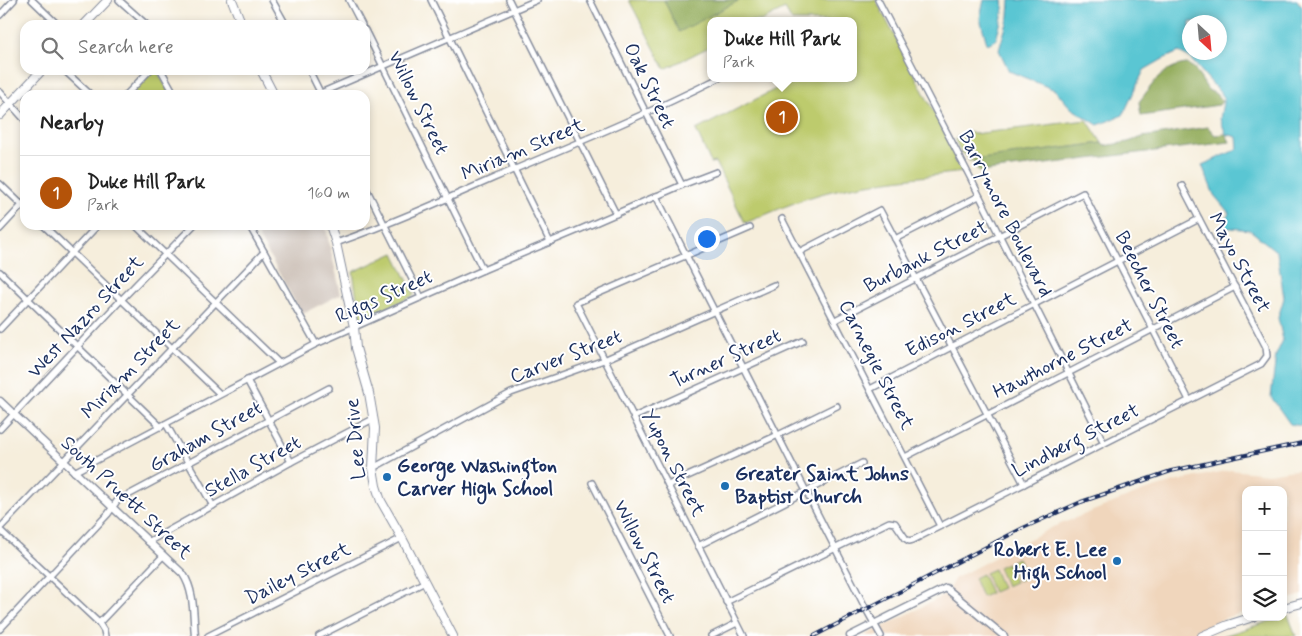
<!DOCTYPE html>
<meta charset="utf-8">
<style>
:root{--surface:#fff;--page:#f6f6f6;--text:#222;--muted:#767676;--line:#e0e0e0;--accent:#b45309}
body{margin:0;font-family:Mynerve,sans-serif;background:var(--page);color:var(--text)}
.controls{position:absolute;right:15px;bottom:15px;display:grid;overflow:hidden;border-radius:10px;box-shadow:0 2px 8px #0003}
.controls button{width:45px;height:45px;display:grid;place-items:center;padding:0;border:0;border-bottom:1px solid var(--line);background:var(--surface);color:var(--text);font:25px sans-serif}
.compass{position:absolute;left:1182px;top:15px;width:45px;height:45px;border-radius:50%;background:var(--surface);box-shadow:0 2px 8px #0003;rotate:154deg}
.you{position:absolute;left:706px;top:238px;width:18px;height:18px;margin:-12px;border:4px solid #fff;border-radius:50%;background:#1a73e8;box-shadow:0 0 0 8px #1a73e833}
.badge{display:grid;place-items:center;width:32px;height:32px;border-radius:50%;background:var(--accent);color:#fff;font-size:16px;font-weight:700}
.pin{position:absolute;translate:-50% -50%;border:2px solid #fff;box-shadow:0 1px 5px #0006}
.popup{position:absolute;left:707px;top:17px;width:150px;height:65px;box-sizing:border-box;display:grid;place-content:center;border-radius:10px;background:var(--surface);filter:drop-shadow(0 1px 4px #0005);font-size:16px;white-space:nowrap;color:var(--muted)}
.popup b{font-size:19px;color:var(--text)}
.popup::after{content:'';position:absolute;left:50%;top:100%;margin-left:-10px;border:10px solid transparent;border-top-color:var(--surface)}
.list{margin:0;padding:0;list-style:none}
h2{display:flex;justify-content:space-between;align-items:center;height:65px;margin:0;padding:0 20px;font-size:21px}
h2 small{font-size:16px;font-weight:400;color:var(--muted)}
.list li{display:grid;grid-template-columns:32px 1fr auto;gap:15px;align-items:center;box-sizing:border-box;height:75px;padding:0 20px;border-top:1px solid var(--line)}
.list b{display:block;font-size:19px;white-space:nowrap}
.list p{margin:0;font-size:16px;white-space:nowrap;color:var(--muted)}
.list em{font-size:16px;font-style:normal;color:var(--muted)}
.icon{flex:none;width:28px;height:28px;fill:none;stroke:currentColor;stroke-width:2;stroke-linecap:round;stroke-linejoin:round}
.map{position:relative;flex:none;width:1302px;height:636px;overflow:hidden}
.search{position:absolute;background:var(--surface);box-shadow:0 2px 8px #0003;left:20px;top:20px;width:350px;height:55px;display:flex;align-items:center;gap:12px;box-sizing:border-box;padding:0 18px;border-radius:15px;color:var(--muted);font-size:19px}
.panel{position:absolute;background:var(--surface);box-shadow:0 2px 8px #0003;left:20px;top:90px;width:350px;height:140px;border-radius:15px}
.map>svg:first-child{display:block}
.built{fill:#f0d6bc}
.industrial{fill:#cec2b9}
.green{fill:#bdcb6d;stroke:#6c7d66}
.forest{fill:#96af60;stroke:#586f5f}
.water{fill:#5ac6d3;stroke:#3a7a98;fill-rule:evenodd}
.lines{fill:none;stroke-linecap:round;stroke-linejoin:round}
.minor-casing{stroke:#888e9d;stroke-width:8}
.tertiary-casing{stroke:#888e9d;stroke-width:9}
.secondary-casing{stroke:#888e9d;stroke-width:10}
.minor{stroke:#fff;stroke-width:5}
.tertiary{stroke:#fff;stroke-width:6}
.secondary{stroke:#fff;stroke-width:8}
.rail-casing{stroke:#1b2f5e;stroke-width:4}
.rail{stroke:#fff;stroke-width:2;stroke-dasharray:5.5;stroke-linecap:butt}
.poi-dot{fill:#1f6fb2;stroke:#fff;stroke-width:2}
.labels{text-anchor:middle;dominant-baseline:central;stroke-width:4;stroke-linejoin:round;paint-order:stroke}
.street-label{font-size:20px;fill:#1b2f5e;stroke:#fff}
.poi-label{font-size:20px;font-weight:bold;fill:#1b2f5e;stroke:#fff;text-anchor:start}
</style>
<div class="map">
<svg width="1302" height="636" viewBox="0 0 1302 636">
<rect width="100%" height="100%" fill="#fff"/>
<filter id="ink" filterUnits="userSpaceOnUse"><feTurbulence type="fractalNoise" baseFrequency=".02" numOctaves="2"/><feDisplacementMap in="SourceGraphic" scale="10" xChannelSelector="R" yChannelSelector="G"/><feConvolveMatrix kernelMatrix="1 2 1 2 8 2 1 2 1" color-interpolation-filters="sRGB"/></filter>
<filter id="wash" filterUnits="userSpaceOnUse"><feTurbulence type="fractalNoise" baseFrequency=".0096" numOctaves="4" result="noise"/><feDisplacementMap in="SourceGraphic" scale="20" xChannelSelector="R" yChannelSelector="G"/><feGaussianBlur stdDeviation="1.12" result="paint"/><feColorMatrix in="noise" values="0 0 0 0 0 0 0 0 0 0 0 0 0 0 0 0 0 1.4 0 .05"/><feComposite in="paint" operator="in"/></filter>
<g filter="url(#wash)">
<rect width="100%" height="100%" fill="#f6eedc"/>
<polygon class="built" points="1302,469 1302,595 1283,601 1283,490 1246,490 1246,612 1225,618 1188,636 865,636 945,595 955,578 1053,527 1143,491 1178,481 1230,470 1268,474"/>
<polygon class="industrial" points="252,225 325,225 341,294 302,314"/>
<g class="green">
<path d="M629,0H664L679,31L702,0H876L957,157L954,160L955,163H960L964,172C920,177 875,181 832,191C802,198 773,212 745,223L715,162L711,163L696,130L797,78H853V21H792L785,9L761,21H711V46L665,69Z"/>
<polygon points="153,71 157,71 171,95 138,95 134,91"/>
<polygon points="1087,120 1102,143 969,161 965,154 961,153 955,140 957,137 968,131 974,134"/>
<polygon points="394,253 414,294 413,296 360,320 353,272"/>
<polygon points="1018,558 1027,577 1018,581 1010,562"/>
<polygon points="1007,563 1015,582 1006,586 998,567"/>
<polygon points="994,569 1002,588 993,592 985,573"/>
<polygon points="982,574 991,593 982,597 974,578"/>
<polygon points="1288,615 1296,636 1223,636 1283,617"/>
</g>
<g class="forest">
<polygon points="664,0 740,0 679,32"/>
<path d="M1187,64L1194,68L1208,90L1216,94L1222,101L1219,105L1141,116L1139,102C1153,84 1163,66 1187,64Z"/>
<polygon points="1208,127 1215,135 1226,134 1230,142 979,172 973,160 1102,143 1104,146 1128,142 1143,137"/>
</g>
<g class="water">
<polygon points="984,0 1003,0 1004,9 996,40 987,44 980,18"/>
<path d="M1010,0H1297L1302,7V426L1290,424L1271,397L1276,355L1283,340L1278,318L1284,298L1277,252L1250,230L1222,227L1229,213L1214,195L1202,165L1238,149L1237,137L1226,134L1220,119L1224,97L1189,57L1179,52L1163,59L1144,70L1123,115L1098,125L1071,108L1055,90L1009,71L999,50L1009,16ZM1190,22H1220V52H1190Z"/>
</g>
</g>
<g filter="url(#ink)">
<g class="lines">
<defs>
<g id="minor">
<polyline points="32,0 58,25"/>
<polyline points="119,0 147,25"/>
<polyline points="272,0 286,25"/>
<polyline points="349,0 362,25"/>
<polyline points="431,0 550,242"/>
<polyline points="509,0 616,214"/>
<polyline points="590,0 682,185"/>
<polyline points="878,0 969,175 1104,443"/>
<polyline points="0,15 14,0"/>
<polyline points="365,30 483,270"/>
<polyline points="64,70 91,95"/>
<polyline points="161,70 175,95"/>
<polyline points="309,70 321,94"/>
<polyline points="0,92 25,120"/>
<polyline points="126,95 150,70"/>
<polyline points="316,95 537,0"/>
<polyline points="0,184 25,208"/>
<polyline points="365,186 421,297"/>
<polyline points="656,196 866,609 881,636"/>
<polyline points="782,219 940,526"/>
<polyline points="43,225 220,394"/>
<polyline points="135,225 279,363"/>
<polyline points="249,225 316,344"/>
<polyline points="0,229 25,202"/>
<polyline points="895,239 979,196"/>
<path d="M336,243C390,224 442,201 494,178C570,146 646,115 719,78"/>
<polyline points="799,252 880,210 1024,484"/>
<polyline points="0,272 161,427"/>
<polyline points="835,320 1083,193 1189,400"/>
<polyline points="0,329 98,225"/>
<polyline points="247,380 291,462"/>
<polyline points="870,389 1199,219"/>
<polyline points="634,417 803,341"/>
<polyline points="166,424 213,506"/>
<polyline points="0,429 121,300 194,225"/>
<polyline points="905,457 1235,287"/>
<polyline points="373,468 511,393 604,360 774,285"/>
<polyline points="74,472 316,344 483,270 581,229 682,185 716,172"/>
<polyline points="592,483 670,636"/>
<polyline points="668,485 778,435 837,406"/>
<polyline points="0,528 264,252"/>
<polyline points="0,530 99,623 104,631 105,636"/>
<polyline points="148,542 291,462 373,419"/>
<polyline points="698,546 862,463"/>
<polyline points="726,602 889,522 895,523 906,539 909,541 913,540 1261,364 1267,356 1266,347 1182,186"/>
<polyline points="99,623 163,556"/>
<polyline points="0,629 108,514 117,501 329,388"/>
<polyline points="208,636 402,538"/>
<polyline points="319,636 425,582"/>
<polyline points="711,636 737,623"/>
<polyline points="744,636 576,303 750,228"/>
</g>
<g id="tertiary">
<path d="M0,401L183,574C195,592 193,616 195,636"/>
<polyline points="850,636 946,588 1004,636"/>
</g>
<g id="secondary">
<polyline points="232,0 242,25"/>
<polyline points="84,25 108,0"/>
<polyline points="261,70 274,95"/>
<polyline points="0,115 42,70"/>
<polyline points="330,225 336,243 354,327 356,348 369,393 375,428 373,468 376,486 381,501 402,538 453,636"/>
<polyline points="1283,608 1302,603"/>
<polyline points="1202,636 1228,625 1253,617"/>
</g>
</defs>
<use href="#minor" class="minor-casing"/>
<use href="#tertiary" class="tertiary-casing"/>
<use href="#secondary" class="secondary-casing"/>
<use href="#minor" class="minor"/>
<use href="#tertiary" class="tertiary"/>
<use href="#secondary" class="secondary"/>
<defs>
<polyline id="rail" points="814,636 1023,528 1081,502 1171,471 1302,443"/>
</defs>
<use href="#rail" class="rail-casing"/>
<use href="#rail" class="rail"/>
</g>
</g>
<g class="poi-dot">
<circle cx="387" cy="477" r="5"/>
<circle cx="725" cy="486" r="5"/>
<circle cx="1117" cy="561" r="5"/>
</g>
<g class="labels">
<g class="street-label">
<text transform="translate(649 86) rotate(64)">Oak Street</text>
<text transform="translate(418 103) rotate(64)">Willow Street</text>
<text transform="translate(523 150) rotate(-23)">Miriam Street</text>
<text transform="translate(1005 214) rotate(63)">Barrymore Boulevard</text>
<text transform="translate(926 257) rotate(-27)">Burbank Street</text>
<text transform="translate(1239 263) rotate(62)">Mayo Street</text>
<text transform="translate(1149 290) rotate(63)">Beecher Street</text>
<text transform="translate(384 297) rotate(-24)">Riggs Street</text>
<text transform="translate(86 317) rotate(-47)">West Nazro Street</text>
<text transform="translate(961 325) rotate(-27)">Edison Street</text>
<text transform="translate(566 357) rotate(-21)">Carver Street</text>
<text transform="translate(726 359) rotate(-24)">Turner Street</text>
<text transform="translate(1063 359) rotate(-27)">Hawthorne Street</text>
<text transform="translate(876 365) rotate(63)">Carnegie Street</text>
<text transform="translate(131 369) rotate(-46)">Miriam Street</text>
<text transform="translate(206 437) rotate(-29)">Graham Street</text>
<text transform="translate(356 439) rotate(-95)">Lee Drive</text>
<text transform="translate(1076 441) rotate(-27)">Lindberg Street</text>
<text transform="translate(673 463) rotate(63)">Yupon Street</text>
<text transform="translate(253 467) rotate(-29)">Stella Street</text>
<text transform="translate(126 498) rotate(43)">South Pruett Street</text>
<text transform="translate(644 552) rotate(63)">Willow Street</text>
<text transform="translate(298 574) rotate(-27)">Dailey Street</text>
</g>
<g class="poi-label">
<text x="397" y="466">George Washington<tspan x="397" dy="23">Carver High School</tspan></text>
<text x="735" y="474">Greater Saint Johns<tspan x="735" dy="23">Baptist Church</tspan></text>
<text x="1107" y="550" text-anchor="end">Robert E. Lee<tspan x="1107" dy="23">High School</tspan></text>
</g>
</g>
</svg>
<div class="controls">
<button>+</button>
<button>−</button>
<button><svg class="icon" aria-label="layers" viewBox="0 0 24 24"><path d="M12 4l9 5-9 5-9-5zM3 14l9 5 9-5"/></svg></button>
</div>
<svg class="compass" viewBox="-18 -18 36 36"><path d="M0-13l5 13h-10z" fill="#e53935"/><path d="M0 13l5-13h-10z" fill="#767676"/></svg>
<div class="you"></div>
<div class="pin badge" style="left:782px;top:117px">1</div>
<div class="popup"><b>Duke Hill Park</b>Park</div>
<div class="search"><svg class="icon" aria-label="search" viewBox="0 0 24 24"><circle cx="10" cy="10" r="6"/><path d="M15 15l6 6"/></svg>Search here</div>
<section class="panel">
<h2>Nearby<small></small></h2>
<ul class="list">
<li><span class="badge">1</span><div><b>Duke Hill Park</b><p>Park</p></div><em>160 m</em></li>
</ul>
</section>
</div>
